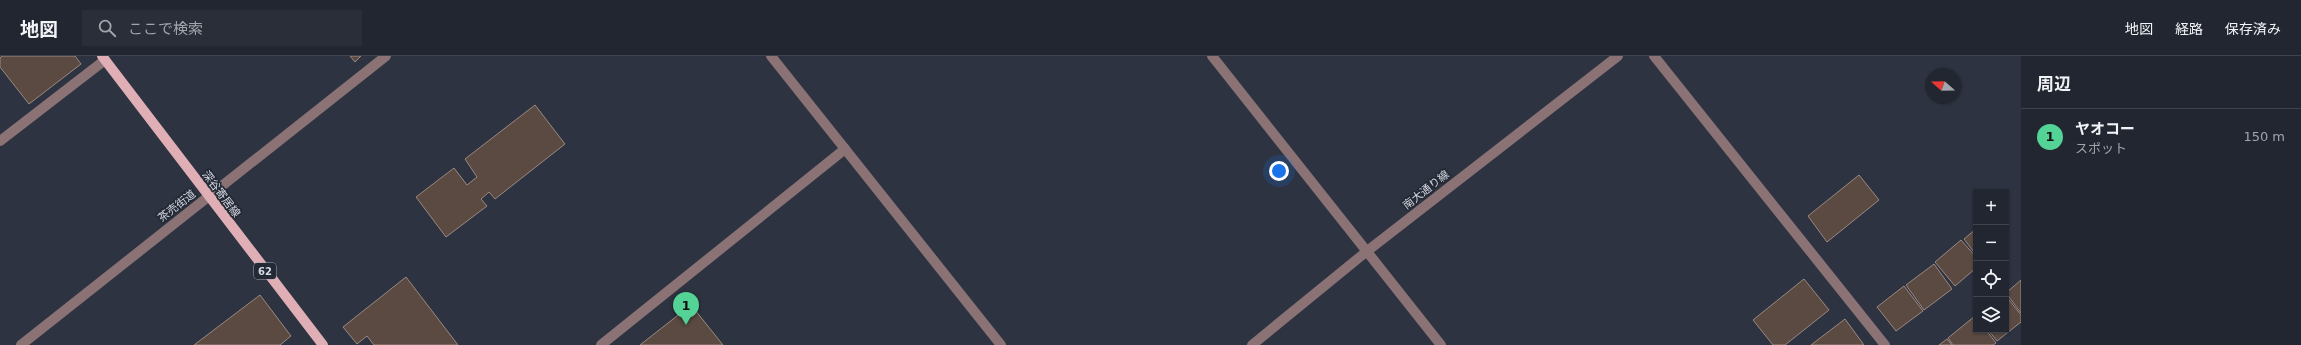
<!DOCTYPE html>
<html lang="ja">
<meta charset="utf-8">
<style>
:root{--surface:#222631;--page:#2a2e39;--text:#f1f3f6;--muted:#a2a5ab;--line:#3f434d;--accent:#53d396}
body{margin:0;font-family:"DejaVu Sans","Noto Sans JP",sans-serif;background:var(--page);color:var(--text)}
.controls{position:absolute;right:12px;bottom:12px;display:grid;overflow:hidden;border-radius:0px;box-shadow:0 1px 3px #0004}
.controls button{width:36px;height:36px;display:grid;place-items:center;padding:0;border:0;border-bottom:1px solid var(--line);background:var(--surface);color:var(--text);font:20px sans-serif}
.compass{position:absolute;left:1925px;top:12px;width:36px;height:36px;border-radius:50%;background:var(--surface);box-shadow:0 1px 3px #0004;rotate:290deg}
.you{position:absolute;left:1279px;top:115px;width:14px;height:14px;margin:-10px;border:3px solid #fff;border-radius:50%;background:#1a73e8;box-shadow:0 0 0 6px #1a73e833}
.badge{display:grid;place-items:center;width:26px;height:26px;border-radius:50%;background:var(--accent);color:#111;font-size:13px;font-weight:700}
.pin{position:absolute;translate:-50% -33px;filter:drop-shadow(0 1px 2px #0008)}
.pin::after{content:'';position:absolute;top:21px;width:14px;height:12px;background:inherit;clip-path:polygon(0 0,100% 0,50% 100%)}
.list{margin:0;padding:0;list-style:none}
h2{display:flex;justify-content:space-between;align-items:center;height:52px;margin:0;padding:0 16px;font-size:17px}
h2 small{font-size:13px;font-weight:400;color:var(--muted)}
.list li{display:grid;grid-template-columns:26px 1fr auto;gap:12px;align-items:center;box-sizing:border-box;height:56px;padding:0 16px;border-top:1px solid var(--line)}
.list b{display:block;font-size:15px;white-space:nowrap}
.list p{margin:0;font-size:13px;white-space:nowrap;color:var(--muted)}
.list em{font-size:13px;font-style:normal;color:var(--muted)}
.icon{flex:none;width:22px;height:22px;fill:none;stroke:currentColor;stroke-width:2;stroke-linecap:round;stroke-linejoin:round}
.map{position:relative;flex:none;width:2021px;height:289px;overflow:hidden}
header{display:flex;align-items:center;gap:24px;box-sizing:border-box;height:56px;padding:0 20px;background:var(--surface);border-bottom:1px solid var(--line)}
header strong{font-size:19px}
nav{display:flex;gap:22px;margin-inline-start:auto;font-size:14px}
.search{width:280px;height:36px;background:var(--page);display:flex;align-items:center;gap:10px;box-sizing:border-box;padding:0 14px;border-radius:0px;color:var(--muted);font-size:15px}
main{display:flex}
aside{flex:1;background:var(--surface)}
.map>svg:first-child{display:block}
.building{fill:#5a4a42;stroke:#9c8981}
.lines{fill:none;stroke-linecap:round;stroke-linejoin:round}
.minor{stroke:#8a7275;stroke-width:10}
.major{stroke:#dfafb5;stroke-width:10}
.labels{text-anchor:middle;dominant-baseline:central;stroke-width:3.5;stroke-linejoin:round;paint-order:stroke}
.shield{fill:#242936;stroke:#a0a4ae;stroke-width:1}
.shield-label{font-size:10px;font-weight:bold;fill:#d5d9e2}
.street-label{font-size:11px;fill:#d5d9e2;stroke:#242936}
</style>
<header>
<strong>地図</strong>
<div class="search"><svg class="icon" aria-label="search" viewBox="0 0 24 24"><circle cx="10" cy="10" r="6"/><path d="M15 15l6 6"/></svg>ここで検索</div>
<nav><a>地図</a><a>経路</a><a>保存済み</a></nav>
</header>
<main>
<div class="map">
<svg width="2021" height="289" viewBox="0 0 2021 289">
<rect width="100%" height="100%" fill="#2e3341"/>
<g class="building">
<polygon points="2,0 75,0 81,8 29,48 0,11 0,2"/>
<polygon points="350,0 361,0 355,6"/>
<polygon points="535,49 565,88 495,143 489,136 481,143 487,150 446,181 416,141 454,112 467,129 477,121 465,103"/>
<polygon points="1859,119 1879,144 1827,186 1808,160"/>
<polygon points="1976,173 1976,199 1964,183"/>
<polygon points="1961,184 1976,201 1976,212 1955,230 1935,206"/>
<polygon points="1934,208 1952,233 1924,254 1906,229"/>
<polygon points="406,221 458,289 374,289 367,280 357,288 343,271"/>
<polygon points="1804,223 1829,254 1785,289 1773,289 1753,264"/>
<polygon points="2021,224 2021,257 2006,237"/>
<polygon points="1904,230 1923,255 1896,275 1877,251"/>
<polygon points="260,239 291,280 280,289 194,289"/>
<polygon points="2006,240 2021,259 2021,266 1997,285 1988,274 2006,274"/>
<polygon points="691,249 723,289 640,289"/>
<polygon points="1975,260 1976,274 1986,274 1996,287 1993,289 1953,289 1948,282"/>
<polygon points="1845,263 1864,289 1811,289"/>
<polygon points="1947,283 1952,289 1939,289"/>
</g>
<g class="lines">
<g class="minor">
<polyline points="771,0 1001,289"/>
<polyline points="1212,0 1441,289"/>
<polyline points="1654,0 1885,289"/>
<polyline points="0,85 105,4"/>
<polyline points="21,289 386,0"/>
<polyline points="601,289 845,93"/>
<polyline points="1252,289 1366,196 1618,0"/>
</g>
<polyline class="major" points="102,0 323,289"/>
</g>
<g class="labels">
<rect class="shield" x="254" y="207" width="22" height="16" rx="3"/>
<g class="shield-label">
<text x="265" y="215">62</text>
</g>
<g class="street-label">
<text transform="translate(1426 134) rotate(-38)">南大通り線</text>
<text transform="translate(221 138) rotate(53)">深谷寄居線</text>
<text transform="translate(177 150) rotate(-38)">茶売街道</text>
</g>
</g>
</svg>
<div class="controls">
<button>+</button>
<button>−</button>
<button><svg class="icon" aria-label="locate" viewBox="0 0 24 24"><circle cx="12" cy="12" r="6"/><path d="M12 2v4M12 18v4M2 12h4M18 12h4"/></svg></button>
<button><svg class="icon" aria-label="layers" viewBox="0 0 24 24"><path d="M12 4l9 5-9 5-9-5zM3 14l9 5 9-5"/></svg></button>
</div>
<svg class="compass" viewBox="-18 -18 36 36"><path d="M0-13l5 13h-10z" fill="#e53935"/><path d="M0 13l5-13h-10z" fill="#a2a5ab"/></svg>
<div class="you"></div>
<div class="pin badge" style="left:686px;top:269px">1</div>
</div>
<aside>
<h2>周辺<small></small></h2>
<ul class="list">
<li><span class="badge">1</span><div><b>ヤオコー</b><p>スポット</p></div><em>150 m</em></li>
</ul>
</aside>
</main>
